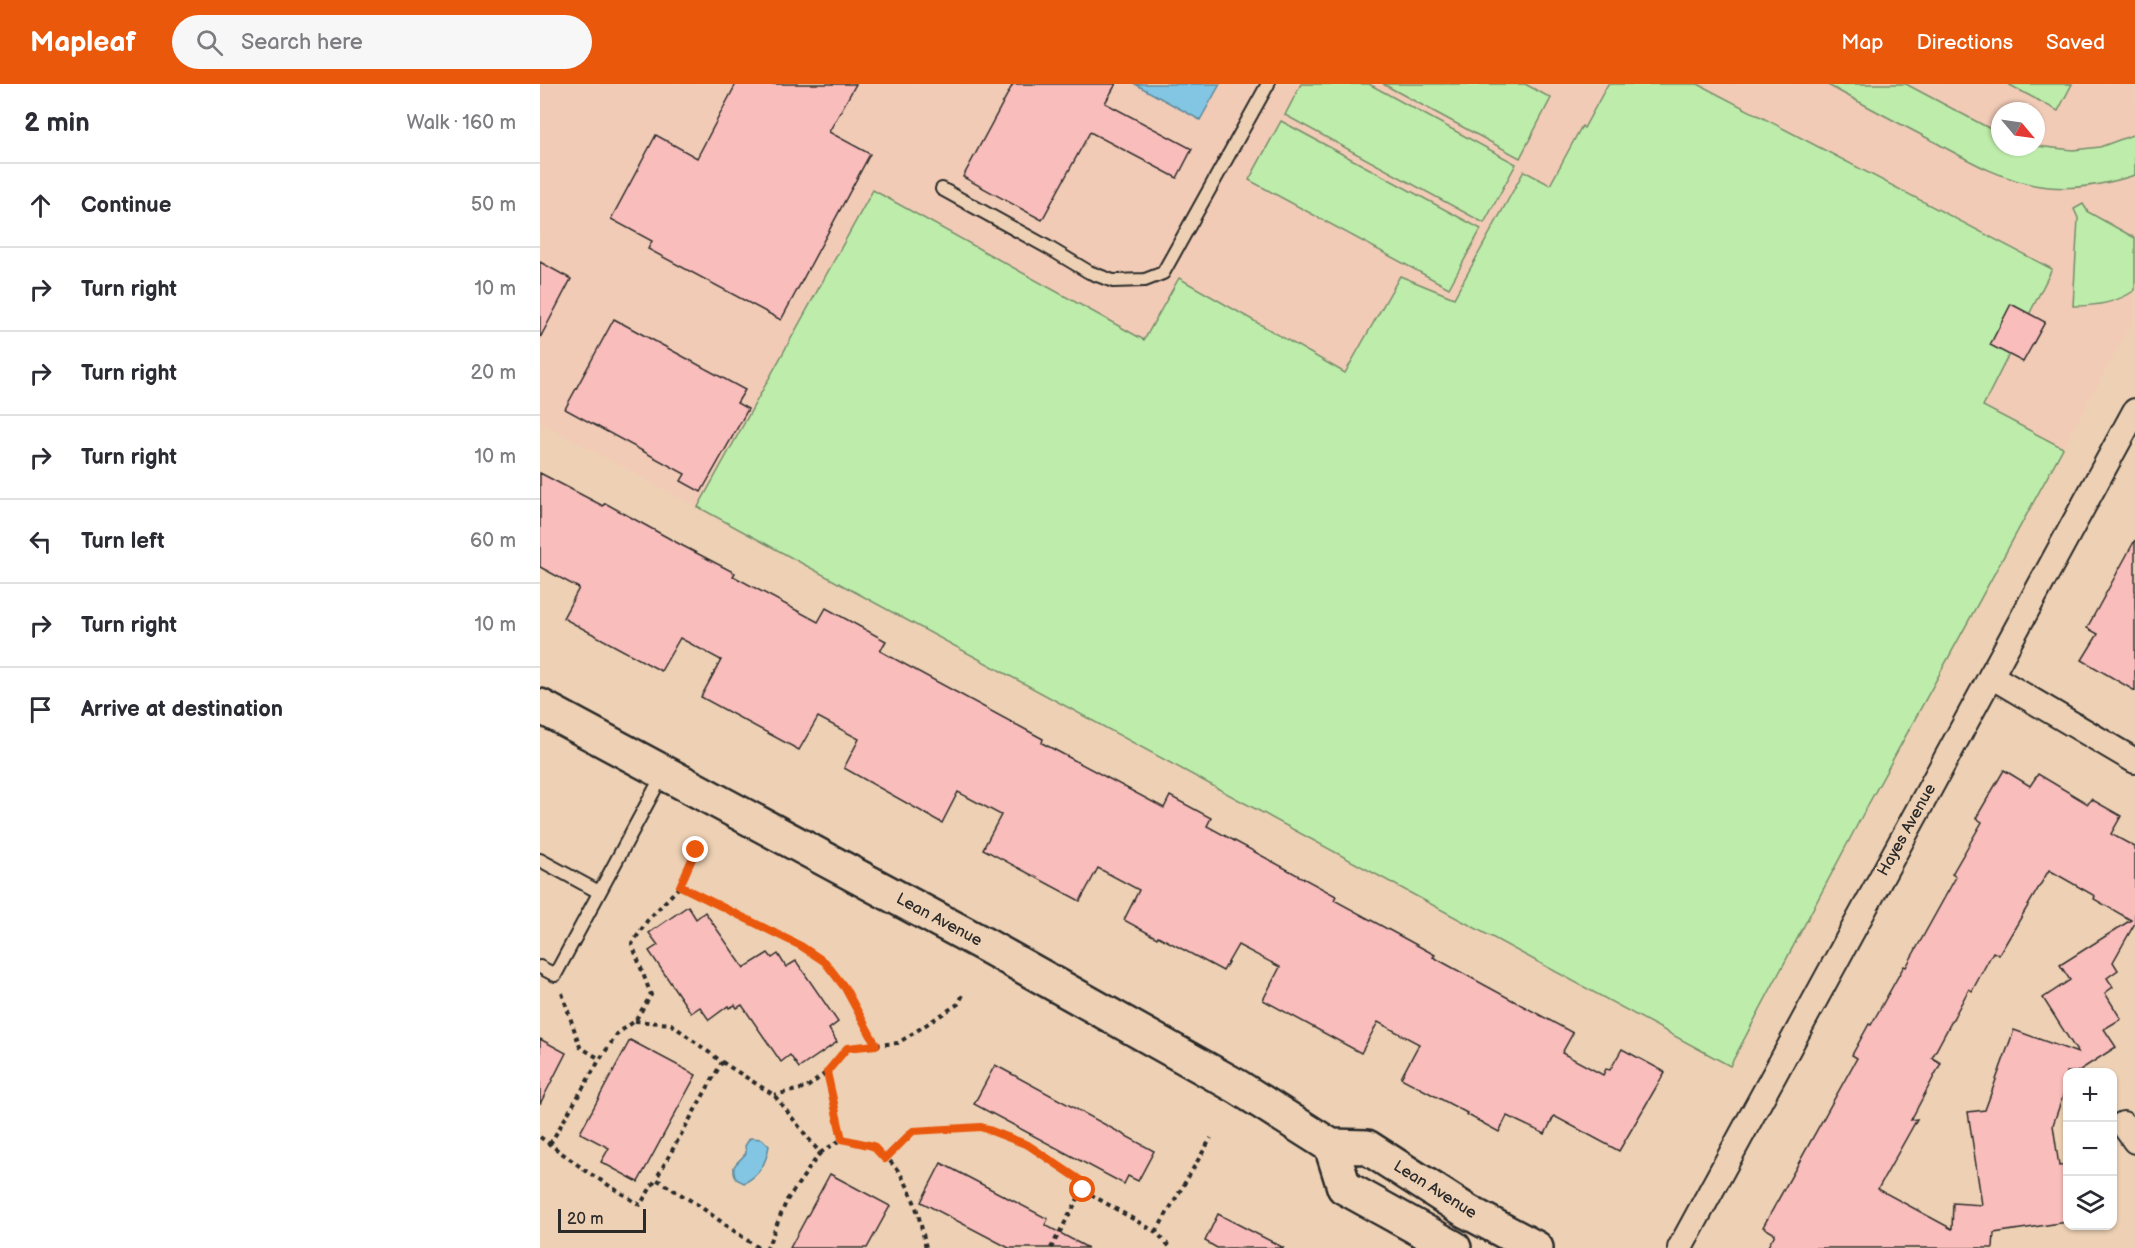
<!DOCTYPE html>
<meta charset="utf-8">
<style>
:root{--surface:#fff;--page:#f7f7f7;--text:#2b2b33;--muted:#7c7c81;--line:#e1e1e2;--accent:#ea580c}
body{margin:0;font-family:"Balsamiq Sans",sans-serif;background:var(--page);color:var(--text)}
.controls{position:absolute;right:18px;bottom:18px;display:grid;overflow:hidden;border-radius:12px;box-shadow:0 2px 4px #0004}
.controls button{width:54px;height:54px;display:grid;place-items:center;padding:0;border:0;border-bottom:2px solid var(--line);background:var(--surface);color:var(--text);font:30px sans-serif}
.compass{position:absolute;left:1451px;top:18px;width:54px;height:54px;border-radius:50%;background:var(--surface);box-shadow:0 2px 4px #0004;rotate:119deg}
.scale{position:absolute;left:18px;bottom:15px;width:88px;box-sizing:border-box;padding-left:6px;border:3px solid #2b2b2b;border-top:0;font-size:16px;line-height:21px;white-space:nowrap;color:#2b2b2b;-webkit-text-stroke:4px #eed1b4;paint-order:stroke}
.stop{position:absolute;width:18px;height:18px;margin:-14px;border:4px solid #ea580c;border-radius:50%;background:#fff}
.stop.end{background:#ea580c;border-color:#fff;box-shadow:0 2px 6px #0008}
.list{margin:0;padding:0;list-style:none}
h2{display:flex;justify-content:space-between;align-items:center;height:78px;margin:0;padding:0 24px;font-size:26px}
h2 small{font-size:20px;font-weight:400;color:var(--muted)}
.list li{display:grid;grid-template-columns:39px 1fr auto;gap:18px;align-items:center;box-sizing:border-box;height:84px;padding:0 24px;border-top:2px solid var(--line)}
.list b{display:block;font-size:22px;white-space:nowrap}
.list em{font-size:20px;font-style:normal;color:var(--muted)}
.icon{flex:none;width:33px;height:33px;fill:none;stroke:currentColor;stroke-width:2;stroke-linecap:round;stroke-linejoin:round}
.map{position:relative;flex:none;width:1595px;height:1164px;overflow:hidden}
header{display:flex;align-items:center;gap:36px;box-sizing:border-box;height:84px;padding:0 30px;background:var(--accent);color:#fff}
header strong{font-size:28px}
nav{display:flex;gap:33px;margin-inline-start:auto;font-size:21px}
.search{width:420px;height:54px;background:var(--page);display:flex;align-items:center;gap:15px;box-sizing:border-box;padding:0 21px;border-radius:33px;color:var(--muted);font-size:22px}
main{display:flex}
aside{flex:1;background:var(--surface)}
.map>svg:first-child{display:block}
.built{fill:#f1cbb6;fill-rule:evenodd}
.green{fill:#beecaa;stroke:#748c6a;stroke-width:1.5}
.water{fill:#83c6e4;stroke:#60889a;stroke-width:1.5}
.building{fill:#f9bdbb;stroke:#2b2b2b;stroke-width:1.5;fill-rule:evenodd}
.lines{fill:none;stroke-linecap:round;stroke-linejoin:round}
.lane-casing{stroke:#2b2b2b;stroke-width:16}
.street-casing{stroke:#2b2b2b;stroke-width:28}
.secondary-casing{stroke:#2b2b2b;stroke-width:38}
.path{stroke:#2b2b2b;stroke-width:4;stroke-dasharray:4.5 4.5;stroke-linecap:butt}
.lane{stroke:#eed1b4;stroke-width:12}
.street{stroke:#eed1b4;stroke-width:24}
.secondary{stroke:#eed1b4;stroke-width:33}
.route{stroke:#ea580c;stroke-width:8}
.labels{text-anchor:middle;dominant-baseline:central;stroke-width:4.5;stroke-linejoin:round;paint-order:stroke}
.street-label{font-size:16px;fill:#2b2b2b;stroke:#eed1b4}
</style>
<header>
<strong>Mapleaf</strong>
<div class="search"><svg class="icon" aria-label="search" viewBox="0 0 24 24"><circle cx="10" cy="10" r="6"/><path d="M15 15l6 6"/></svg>Search here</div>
<nav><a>Map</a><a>Directions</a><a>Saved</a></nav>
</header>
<main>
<aside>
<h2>2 min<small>Walk · 160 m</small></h2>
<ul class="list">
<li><svg class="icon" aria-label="ahead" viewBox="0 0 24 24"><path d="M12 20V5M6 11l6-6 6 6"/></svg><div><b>Continue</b></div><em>50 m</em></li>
<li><svg class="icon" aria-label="right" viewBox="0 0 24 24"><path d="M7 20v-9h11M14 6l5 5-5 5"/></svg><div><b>Turn right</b></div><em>10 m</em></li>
<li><svg class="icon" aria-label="right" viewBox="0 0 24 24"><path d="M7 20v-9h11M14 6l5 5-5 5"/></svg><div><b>Turn right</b></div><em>20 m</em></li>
<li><svg class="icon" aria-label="right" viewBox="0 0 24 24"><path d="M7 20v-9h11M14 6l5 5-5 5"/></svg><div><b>Turn right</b></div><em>10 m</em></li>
<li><svg class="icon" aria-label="left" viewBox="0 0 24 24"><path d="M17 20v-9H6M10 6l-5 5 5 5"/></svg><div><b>Turn left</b></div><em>60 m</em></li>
<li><svg class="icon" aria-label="right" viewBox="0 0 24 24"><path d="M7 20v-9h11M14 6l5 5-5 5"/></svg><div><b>Turn right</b></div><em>10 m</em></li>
<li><svg class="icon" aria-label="arrive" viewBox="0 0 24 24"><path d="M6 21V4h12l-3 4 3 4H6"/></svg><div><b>Arrive at destination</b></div></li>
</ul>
</aside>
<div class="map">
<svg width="1595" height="1164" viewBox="0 0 1595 1164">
<rect width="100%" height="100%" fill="#eed1b4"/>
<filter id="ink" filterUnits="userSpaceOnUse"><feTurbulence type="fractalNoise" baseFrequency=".0167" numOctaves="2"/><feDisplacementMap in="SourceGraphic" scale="12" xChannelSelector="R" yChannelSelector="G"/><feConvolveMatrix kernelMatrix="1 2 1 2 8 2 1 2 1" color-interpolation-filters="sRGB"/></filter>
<g filter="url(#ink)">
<path class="built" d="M0,0H1595V233L1323,730L1190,982L0,339ZM1460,27H1496V63H1460Z"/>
<g class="green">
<polygon points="761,0 829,0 976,80 944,139 745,31"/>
<polygon points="843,0 985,0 1011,14 980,74"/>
<polygon points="1068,0 1158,0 1512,185 1443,322 1523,364 1323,730 1190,982 158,423 333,106 604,256 639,194 805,289 860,192 914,214 984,87 1010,101 1039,47 1042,42 1044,44"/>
<path d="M1286,0H1366L1460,50V63L1496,62L1533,66L1560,63L1595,50V91C1564,101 1533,107 1500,102C1461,96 1426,75 1391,56C1356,38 1321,19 1286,0Z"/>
<polygon points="1468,0 1532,0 1518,27"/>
<polygon points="741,37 941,145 909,204 709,96"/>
<path d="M1543,120L1548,128L1595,154V206C1577,219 1556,222 1533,222L1538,134L1534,125Z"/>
</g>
<g class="water">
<polygon points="595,0 680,0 660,36"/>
<path d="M210,1054L222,1055L229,1062C226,1079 220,1091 204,1099L196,1095C190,1079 197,1081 206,1069L205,1062Z"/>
</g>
<g class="building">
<polygon points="196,0 316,0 289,48 330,70 241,236 108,165 112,157 71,135 116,51 157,74"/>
<polygon points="473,0 576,0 565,19 652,65 637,94 550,48 502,136 423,93"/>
<polygon points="0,178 31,195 0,254"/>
<polygon points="1471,220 1505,238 1483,278 1450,261"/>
<polygon points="74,235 205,306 197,319 208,325 161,408 141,397 145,390 25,325"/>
<polygon points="0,389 63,422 65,419 143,462 195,489 193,492 278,538 286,524 346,557 340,567 503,655 502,659 624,724 630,712 671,734 667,742 796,812 794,816 895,871 893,873 1033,949 1022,969 1063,991 1066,985 1070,986 1082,965 1125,988 1079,1067 1014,1032 1005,1050 967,1032 959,1048 926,1030 927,1029 861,994 879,960 838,938 821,969 723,916 740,883 698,861 683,887 618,852 617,854 584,836 599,806 558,784 540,817 443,765 461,731 418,708 402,739 304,684 319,655 278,633 259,666 161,613 181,576 140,554 121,587 23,534 39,504 0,483"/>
<polygon points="1595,456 1595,607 1542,576 1558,550 1547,544"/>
<path d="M1464,686L1490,702L1498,690L1548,720L1551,715L1581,732L1571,750L1595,763V839L1573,878L1578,886L1567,894L1573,903L1565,909L1581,935L1564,945L1576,963L1537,988H1527V1000L1513,1041L1519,1082L1527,1081V1138L1454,1149L1453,1164H1227L1235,1150L1223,1143L1317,974L1312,971L1329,940L1331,941L1364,882L1366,883L1416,793L1412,790L1442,738L1436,734ZM1509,786L1555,812L1554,815L1591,836L1520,881L1530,896L1503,914L1538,969L1474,946L1445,1026L1428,1028L1442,1121L1413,1119L1412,1145L1338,1105L1377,1035L1371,1036L1401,979L1392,974L1429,905L1432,907L1453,868L1459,871Z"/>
<polygon points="148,822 156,835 165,828 204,884 228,869 232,874 238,870 246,883 256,877 298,938 289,945 297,958 259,984 250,971 241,978 202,921 197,924 195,921 189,924 188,922 169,936 160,923 151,929 109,867 118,861 109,849"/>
<polygon points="0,955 26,969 0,1020"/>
<polygon points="90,956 156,991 98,1098 61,1078 69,1064 40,1049"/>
<polygon points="455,981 614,1067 598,1097 588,1092 584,1100 434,1020"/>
<polygon points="401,1079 508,1135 505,1141 548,1164 469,1164 381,1118"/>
<polygon points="290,1090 350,1122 327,1164 250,1164"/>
<polygon points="678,1130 744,1164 677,1164 665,1157"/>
</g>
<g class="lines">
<defs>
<g id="lane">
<polyline points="402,105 509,164 549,188 573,197 605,196 623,189 728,0"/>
<polyline points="0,776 59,808"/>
<polyline points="0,883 15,891 123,690"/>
</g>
<g id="street">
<polyline points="1451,592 1595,677"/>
<polyline points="1583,1040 1595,1057"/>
<polyline points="1140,1164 1595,327"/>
</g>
<g id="secondary">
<polyline points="0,622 447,862 698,1003 791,1062 827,1063 928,1128 996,1164"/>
<polyline points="791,1062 804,1103 914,1164"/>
</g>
</defs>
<use href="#lane" class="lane-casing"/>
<use href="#street" class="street-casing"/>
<use href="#secondary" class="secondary-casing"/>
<g class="path">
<polyline points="140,802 261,862 285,878 305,904 336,961 307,964 287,988 266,1004 234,1011"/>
<polyline points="22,909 40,963 60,975"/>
<polyline points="95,937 131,940 182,978 116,1095"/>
<polyline points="336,961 358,959 418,920 424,909"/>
<polyline points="182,978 234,1011 280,1069 247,1116 227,1164"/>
<polyline points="0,1053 46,1087 100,1121 116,1095 158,1121 218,1164"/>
<path d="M302,1055C312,1057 326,1058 334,1064C369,1087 378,1125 386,1164"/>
<polyline points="10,1060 60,975 78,949 95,937 111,911 92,860 107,837 140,802 156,766"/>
<polyline points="280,1069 302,1055 287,988"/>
<polyline points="345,1075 373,1047 441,1043 488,1061 546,1100 511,1164"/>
<polyline points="543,1106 616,1148 631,1164"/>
<polyline points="616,1148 671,1054"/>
</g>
<use href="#lane" class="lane"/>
<use href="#street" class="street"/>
<use href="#secondary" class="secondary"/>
</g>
</g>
<g class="lines" filter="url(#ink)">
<polyline class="route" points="156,766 140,802 261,862 285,878 305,904 336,961 307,964 287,988 302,1055 333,1062 345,1075 373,1047 441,1043 488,1061 546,1100 543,1106"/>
</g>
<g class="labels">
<g class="street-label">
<text transform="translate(1367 746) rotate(-61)">Hayes Avenue</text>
<text transform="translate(399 836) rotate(28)">Lean Avenue</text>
<text transform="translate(895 1106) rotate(32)">Lean Avenue</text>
</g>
</g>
</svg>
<div class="controls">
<button>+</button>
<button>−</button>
<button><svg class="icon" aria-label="layers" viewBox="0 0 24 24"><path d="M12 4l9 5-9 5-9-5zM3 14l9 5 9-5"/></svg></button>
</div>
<svg class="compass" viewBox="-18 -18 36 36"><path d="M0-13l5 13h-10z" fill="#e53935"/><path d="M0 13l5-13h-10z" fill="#7c7c81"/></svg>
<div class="scale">20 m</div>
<div class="stop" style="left:543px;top:1106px"></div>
<div class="stop end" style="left:156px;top:766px"></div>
</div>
</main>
